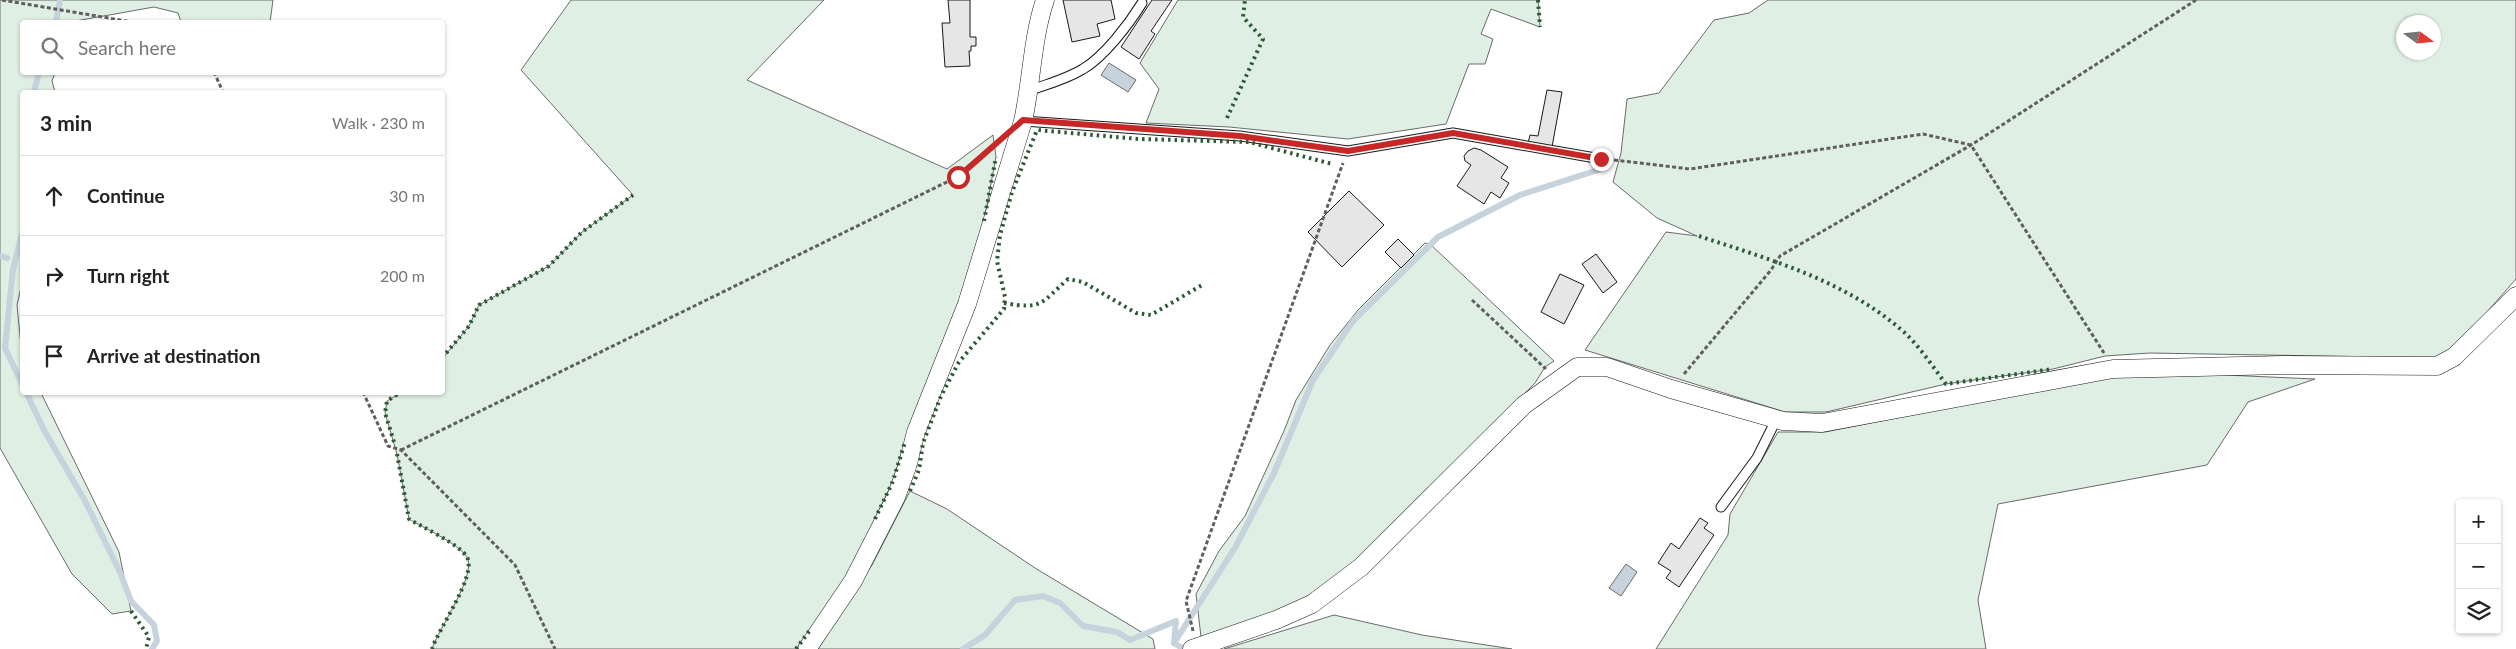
<!DOCTYPE html>
<meta charset="utf-8">
<style>
:root{--surface:#fff;--page:#f6f6f6;--text:#222;--muted:#767676;--line:#e0e0e0}
body{margin:0;font-family:Lato,sans-serif;background:var(--page);color:var(--text)}
.controls{position:absolute;right:15px;bottom:15px;display:grid;overflow:hidden;border-radius:5px;box-shadow:0 1px 4px #0004}
.controls button{width:45px;height:45px;display:grid;place-items:center;padding:0;border:0;border-bottom:1px solid var(--line);background:var(--surface);color:var(--text);font:25px sans-serif}
.compass{position:absolute;left:2396px;top:15px;width:45px;height:45px;border-radius:50%;background:var(--surface);box-shadow:0 1px 4px #0004;rotate:105deg}
.stop{position:absolute;width:15px;height:15px;margin:-11px;border:4px solid #c62828;border-radius:50%;background:#fff}
.stop.end{background:#c62828;border-color:#fff;box-shadow:0 1px 5px #0008}
.list{margin:0;padding:0;list-style:none}
h2{display:flex;justify-content:space-between;align-items:center;height:65px;margin:0;padding:0 20px;font-size:21px}
h2 small{font-size:16px;font-weight:400;color:var(--muted)}
.list li{display:grid;grid-template-columns:32px 1fr auto;gap:15px;align-items:center;box-sizing:border-box;height:80px;padding:0 20px;border-top:1px solid var(--line)}
.list b{display:block;font-size:19px;white-space:nowrap}
.list em{font-size:16px;font-style:normal;color:var(--muted)}
.icon{flex:none;width:28px;height:28px;fill:none;stroke:currentColor;stroke-width:2;stroke-linecap:round;stroke-linejoin:round}
.map{position:relative;flex:none;width:2516px;height:649px;overflow:hidden}
.search{position:absolute;background:var(--surface);box-shadow:0 1px 4px #0004;left:20px;top:20px;width:425px;height:55px;display:flex;align-items:center;gap:12px;box-sizing:border-box;padding:0 18px;border-radius:5px;color:var(--muted);font-size:19px}
.panel{position:absolute;background:var(--surface);box-shadow:0 1px 4px #0004;left:20px;top:90px;width:425px;height:305px;border-radius:5px}
.map>svg:first-child{display:block}
.green{fill:#e0efe3;stroke:#6a6a6a;fill-rule:evenodd}
.water{fill:#c6d2dc;stroke:#6a6a6a}
.lines{fill:none;stroke-linecap:round;stroke-linejoin:round}
.stream{stroke:#c6d2dc;stroke-width:6}
.building{fill:#e6e6e6;stroke:#1a1a1a}
.lane-casing{stroke:#1a1a1a;stroke-width:11}
.street-casing{stroke:#1a1a1a;stroke-width:19}
.path{stroke:#5f5f5f;stroke-width:3;stroke-dasharray:4 2.5;stroke-linecap:butt}
.lane{stroke:#fff;stroke-width:9}
.street{stroke:#fff;stroke-width:18}
.hedge{stroke:#2b5a34;stroke-width:4;stroke-dasharray:2.5 4;stroke-linecap:butt}
.route{stroke:#c62828;stroke-width:6}
</style>
<div class="map">
<svg width="2516" height="649" viewBox="0 0 2516 649">
<rect width="100%" height="100%" fill="#fff"/>
<g class="green">
<polygon points="0,0 273,0 270,22 181,22 178,13 154,7 70,22 22,22 22,72 55,73 52,81 55,92 22,92 22,283 17,305 22,356 22,392 41,393 119,552 131,611 112,614 72,574 0,448"/>
<path d="M571,0H824L747,80L947,169L993,135L996,157L983,226L962,297L906,438L893,481L845,581L796,649H432C438,629 477,576 467,557C459,544 422,527 409,519L397,454L385,413L387,401L401,393L442,392L443,358L469,326L479,305L549,266L582,232L633,195L521,70Z"/>
<polygon points="1178,0 1538,0 1540,27 1491,9 1481,34 1493,39 1485,64 1469,64 1446,124 1348,139 1229,127 1146,123 1159,89 1140,63"/>
<path d="M1768,0H2516V279C2491,307 2468,336 2438,358L2150,353L2105,356L2053,369L1946,384L1826,412H1785L1585,350L1666,232L1697,236L1657,218L1613,182L1621,153L1627,99L1659,93L1714,20L1749,13ZM2404,22H2434V52H2404Z"/>
<polygon points="1425,243 1430,244 1554,361 1545,367 1535,383 1403,518 1332,581 1281,612 1201,637 1196,594 1219,551 1245,516 1284,431 1296,400 1330,345 1358,310"/>
<polygon points="2202,374 2315,379 2248,402 2207,465 1998,504 1978,600 1986,649 1656,649 1728,535 1730,514 1778,432 1825,432 2103,377"/>
<polygon points="910,491 947,509 1035,568 1153,639 1155,649 818,649 872,565"/>
<polygon points="1334,615 1422,635 1512,649 1224,649"/>
</g>
<g class="water">
<polygon points="1109,63 1136,80 1128,92 1101,75"/>
<polygon points="1626,564 1637,572 1621,596 1609,588"/>
</g>
<g class="lines">
<g class="stream">
<polyline points="56,22 60,0"/>
<polyline points="34,92 39,72"/>
<polyline points="22,234 13,269 5,348 22,384"/>
<polyline points="0,256 7,258"/>
<polyline points="26,392 44,430 85,501 120,572 131,601 154,625 157,641 152,649"/>
<polyline points="1174,643 1236,546 1274,473 1313,380 1353,321 1438,237 1520,195 1598,170"/>
<polyline points="963,649 985,635 1015,600 1043,596 1060,603 1083,626 1117,632 1130,640 1176,621 1174,643 1184,649"/>
</g>
</g>
<g class="building">
<polygon points="948,0 970,0 970,37 976,37 976,46 971,46 971,51 969,51 970,66 945,67 942,23 950,23"/>
<polygon points="1063,0 1111,0 1115,19 1097,24 1100,36 1072,42"/>
<polygon points="1152,0 1172,0 1151,31 1155,34 1139,59 1121,47"/>
<polygon points="1547,90 1562,92 1552,147 1528,143 1530,135 1538,136"/>
<polygon points="1474,148 1481,150 1508,167 1501,178 1509,183 1500,198 1491,192 1484,204 1457,186 1471,165 1465,161 1464,156 1468,151"/>
<polygon points="1349,191 1384,225 1342,267 1308,232"/>
<polygon points="1398,239 1414,255 1401,268 1385,252"/>
<polygon points="1596,254 1617,282 1603,293 1582,264"/>
<polygon points="1560,274 1584,285 1564,324 1541,312"/>
<polygon points="1700,518 1708,523 1704,528 1714,535 1679,587 1666,578 1671,571 1658,563 1671,543 1679,549"/>
</g>
<g class="lines">
<defs>
<g id="lane">
<path d="M1029,91C1047,84 1067,79 1083,69C1104,57 1129,24 1142,3"/>
<polyline points="1023,121 1240,136 1348,151 1453,133 1601,159"/>
<polyline points="1721,507 1757,458 1776,420"/>
</g>
<g id="street">
<path d="M807,649L853,581L896,497L907,467L916,432L967,304L1023,121C1032,80 1032,39 1045,0"/>
<polyline points="1192,649 1276,620 1312,604 1361,567 1524,405 1577,367 1607,367 1671,389 1783,421 1822,423 2113,369 2283,365 2437,366 2454,357 2516,296"/>
</g>
</defs>
<use href="#lane" class="lane-casing"/>
<use href="#street" class="street-casing"/>
<g class="path">
<polyline points="2,0 132,22"/>
<polyline points="214,72 223,92"/>
<polyline points="1614,160 1690,169 1923,134 1971,145 2104,353"/>
<polyline points="1472,300 1546,369"/>
<polyline points="1684,374 1771,270 1780,256 1971,145 2196,0"/>
<polyline points="363,392 388,446 401,450 515,565 555,649"/>
<polyline points="401,450 957,177 996,144"/>
<polyline points="1193,631 1186,601 1343,163"/>
</g>
<use href="#lane" class="lane"/>
<use href="#street" class="street"/>
<g class="hedge">
<polyline points="1538,0 1540,27"/>
<polyline points="1227,118 1263,39 1243,17 1245,0"/>
<polyline points="984,221 996,157"/>
<path d="M1699,236C1771,260 1847,281 1905,333C1920,347 1933,367 1946,384L2053,369"/>
<path d="M1004,303C1043,310 1041,303 1068,279L1083,282L1136,313L1151,315L1202,285"/>
<polyline points="442,358 469,326 479,305 549,266 582,232 633,195"/>
<polyline points="394,442 385,413 387,401 401,392"/>
<path d="M397,454L409,519C422,527 459,544 467,557C477,576 438,629 432,649"/>
<polyline points="910,491 919,470 923,443 941,396 959,362 1004,309 1005,297 997,261 1000,235 1012,192 1037,130 1139,139 1249,142 1332,164"/>
<polyline points="875,519 893,481 905,442"/>
<polyline points="131,611 149,637 146,649"/>
<polyline points="796,649 810,630"/>
</g>
</g>
<g class="lines">
<polyline class="route" points="958,177 1023,120 1240,136 1348,151 1453,133 1601,159"/>
</g>
</svg>
<div class="controls">
<button>+</button>
<button>−</button>
<button><svg class="icon" aria-label="layers" viewBox="0 0 24 24"><path d="M12 4l9 5-9 5-9-5zM3 14l9 5 9-5"/></svg></button>
</div>
<svg class="compass" viewBox="-18 -18 36 36"><path d="M0-13l5 13h-10z" fill="#e53935"/><path d="M0 13l5-13h-10z" fill="#767676"/></svg>
<div class="stop" style="left:958px;top:177px"></div>
<div class="stop end" style="left:1601px;top:159px"></div>
<div class="search"><svg class="icon" aria-label="search" viewBox="0 0 24 24"><circle cx="10" cy="10" r="6"/><path d="M15 15l6 6"/></svg>Search here</div>
<section class="panel">
<h2>3 min<small>Walk · 230 m</small></h2>
<ul class="list">
<li><svg class="icon" aria-label="ahead" viewBox="0 0 24 24"><path d="M12 20V5M6 11l6-6 6 6"/></svg><div><b>Continue</b></div><em>30 m</em></li>
<li><svg class="icon" aria-label="right" viewBox="0 0 24 24"><path d="M7 20v-9h11M14 6l5 5-5 5"/></svg><div><b>Turn right</b></div><em>200 m</em></li>
<li><svg class="icon" aria-label="arrive" viewBox="0 0 24 24"><path d="M6 21V4h12l-3 4 3 4H6"/></svg><div><b>Arrive at destination</b></div></li>
</ul>
</section>
</div>
